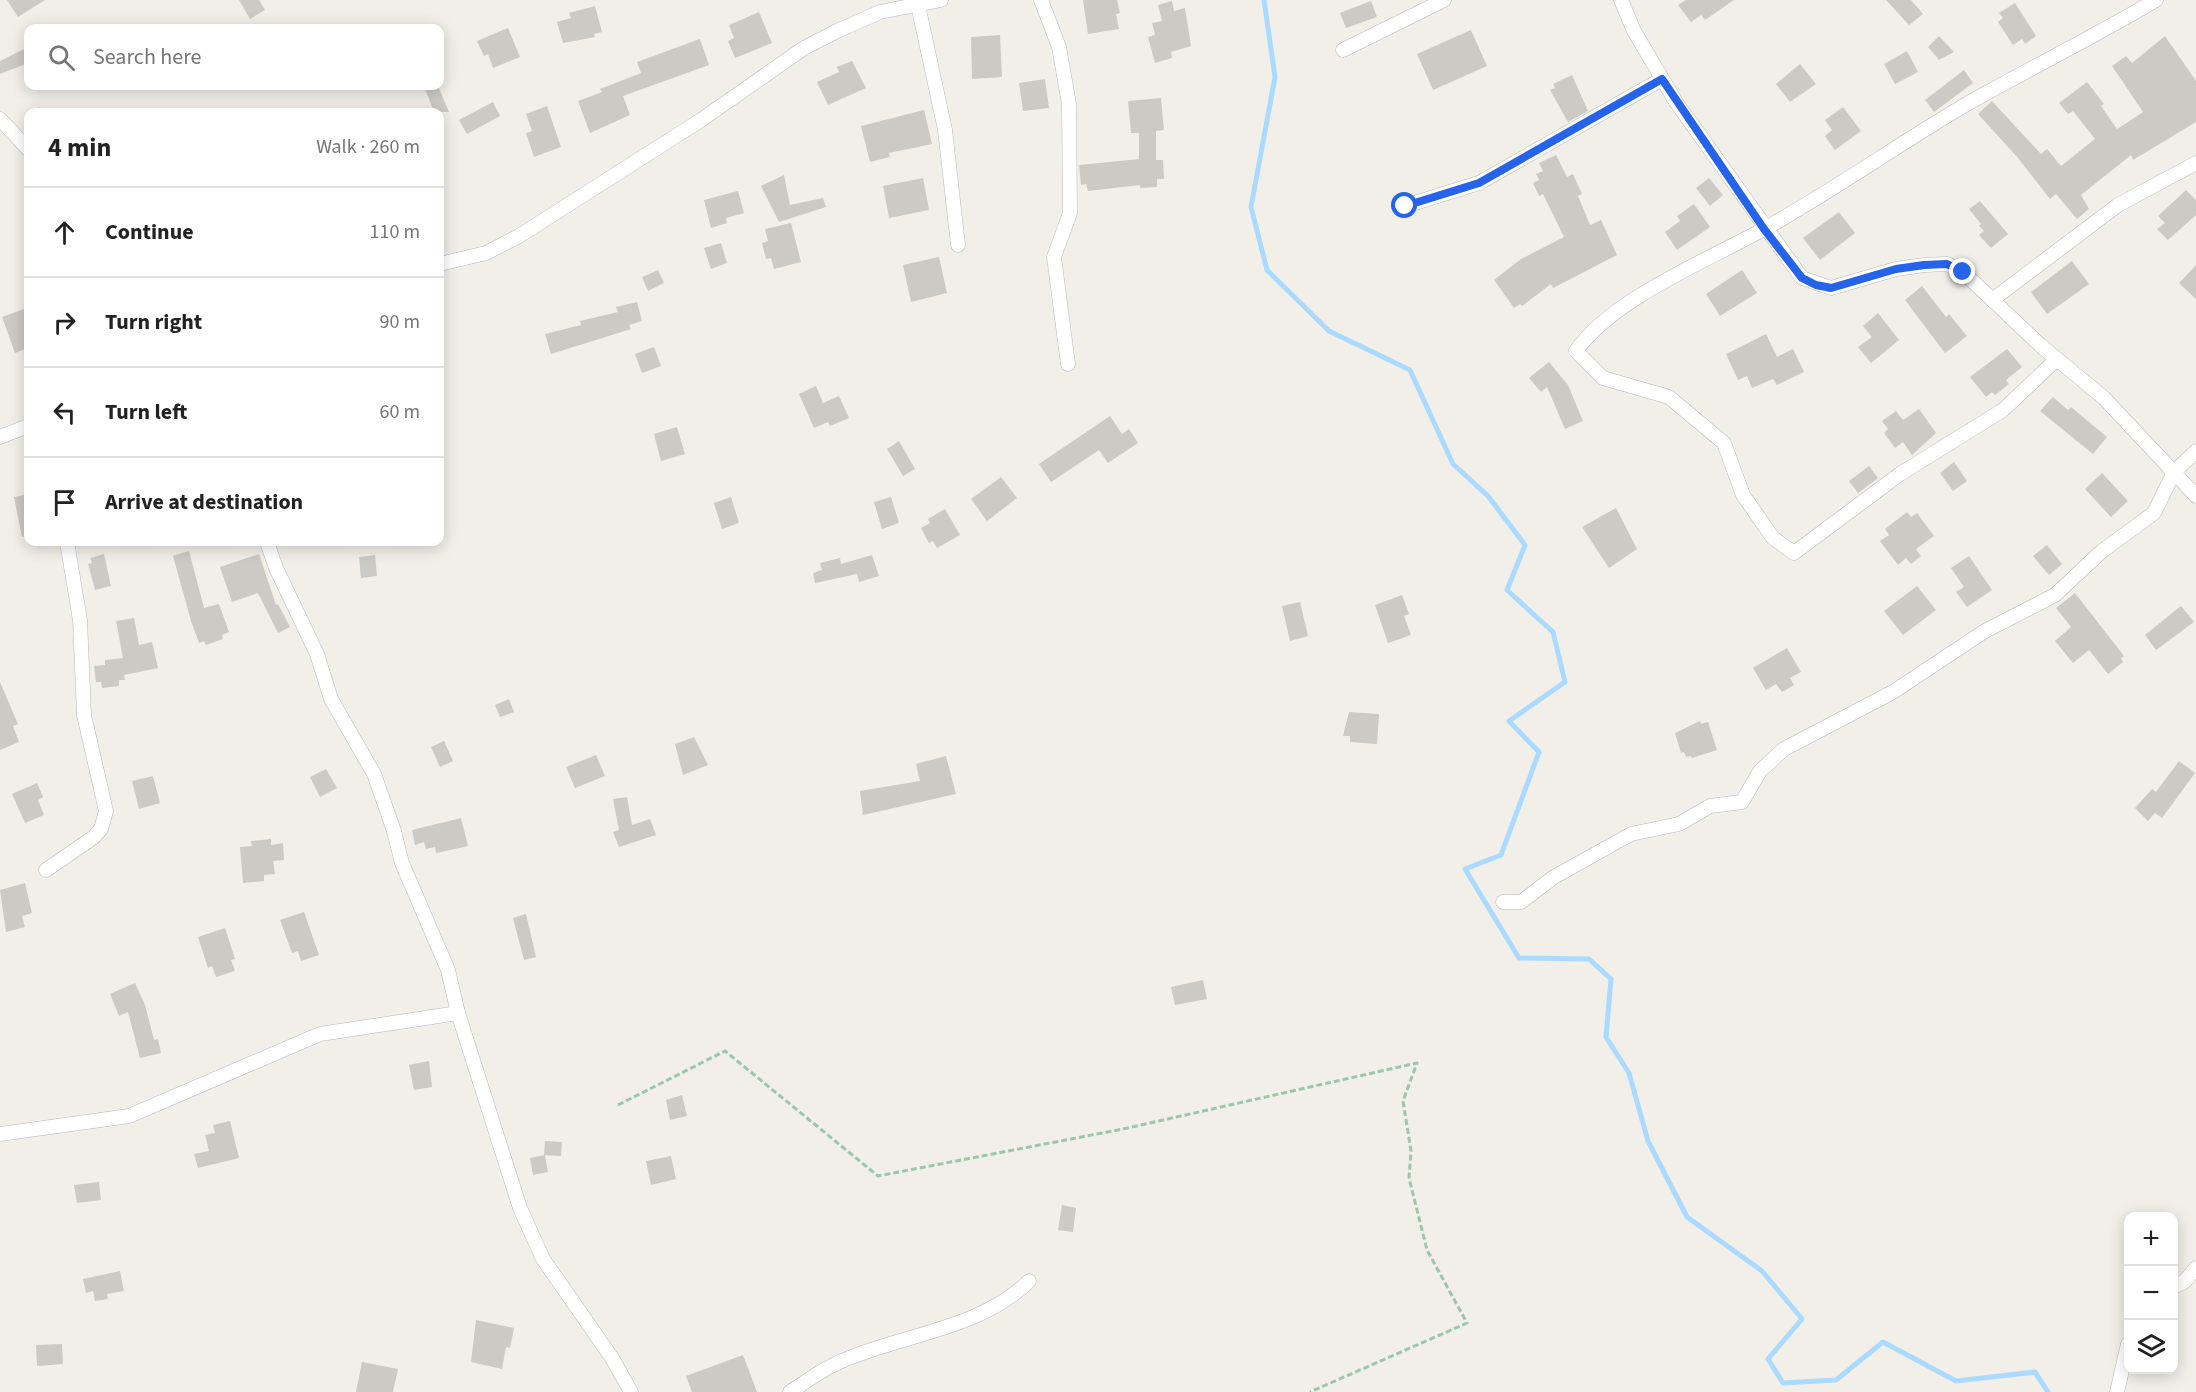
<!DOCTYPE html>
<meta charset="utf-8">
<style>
:root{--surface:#fff;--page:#f2f2f2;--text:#222;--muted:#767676;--line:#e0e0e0}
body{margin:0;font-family:"Source Sans 3",sans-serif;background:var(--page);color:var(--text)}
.controls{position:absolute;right:18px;bottom:18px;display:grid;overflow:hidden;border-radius:12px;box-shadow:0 3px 15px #0003}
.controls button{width:54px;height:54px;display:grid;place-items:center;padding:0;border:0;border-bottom:2px solid var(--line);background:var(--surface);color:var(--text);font:30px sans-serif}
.stop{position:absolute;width:18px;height:18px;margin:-14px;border:4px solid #2563eb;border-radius:50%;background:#fff}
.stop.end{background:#2563eb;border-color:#fff;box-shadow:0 2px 6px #0008}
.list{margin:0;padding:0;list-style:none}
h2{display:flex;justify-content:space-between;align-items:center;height:78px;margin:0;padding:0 24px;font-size:26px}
h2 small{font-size:20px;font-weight:400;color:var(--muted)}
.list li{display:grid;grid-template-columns:39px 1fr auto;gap:18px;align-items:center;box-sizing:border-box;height:90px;padding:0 24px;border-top:2px solid var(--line)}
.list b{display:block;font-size:22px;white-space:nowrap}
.list em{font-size:20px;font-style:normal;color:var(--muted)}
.icon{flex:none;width:33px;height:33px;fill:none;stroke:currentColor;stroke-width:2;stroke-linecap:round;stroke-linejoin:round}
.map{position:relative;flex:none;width:2196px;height:1392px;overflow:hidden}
.search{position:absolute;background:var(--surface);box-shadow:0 3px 15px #0003;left:24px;top:24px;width:420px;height:66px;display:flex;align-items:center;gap:15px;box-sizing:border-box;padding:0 21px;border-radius:12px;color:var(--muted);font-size:22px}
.panel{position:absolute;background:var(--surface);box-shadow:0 3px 15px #0003;left:24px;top:108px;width:420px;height:438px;border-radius:12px}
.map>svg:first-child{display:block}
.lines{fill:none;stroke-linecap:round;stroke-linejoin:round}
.stream{stroke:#aadaff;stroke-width:5}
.building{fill:#cccac5}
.street-casing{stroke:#b5b8bc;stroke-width:15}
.path{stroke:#9cc7a9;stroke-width:3;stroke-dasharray:6 3;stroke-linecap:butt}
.street{stroke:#fff;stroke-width:14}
.route{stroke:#2563eb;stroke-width:8}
</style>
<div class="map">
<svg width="2196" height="1392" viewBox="0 0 2196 1392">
<rect width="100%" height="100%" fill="#f1efe8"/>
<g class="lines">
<polyline class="stream" points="1264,0 1275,77 1251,207 1267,270 1329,331 1410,370 1453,464 1488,496 1525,545 1507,590 1553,632 1565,682 1509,721 1539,752 1501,855 1465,869 1519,958 1589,959 1611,979 1606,1037 1629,1073 1648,1141 1687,1217 1762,1271 1802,1319 1768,1359 1783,1383 1836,1380 1883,1342 1956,1381 2035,1372 2048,1392"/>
</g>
<g class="building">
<polygon points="7,0 45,0 18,17"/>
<polygon points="239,0 259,0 265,10 250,19"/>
<polygon points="1083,0 1117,0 1120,13 1116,14 1119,29 1088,34"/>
<polygon points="1686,0 1734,0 1705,20 1701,15 1691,22 1678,5"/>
<polygon points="1886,0 1911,0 1923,14 1909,25"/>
<polygon points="1172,1 1174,11 1185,8 1191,46 1171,52 1172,58 1155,63 1148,37 1155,35 1152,23 1162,21 1158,5"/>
<polygon points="1371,1 1377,17 1346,28 1340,13"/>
<polygon points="2015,3 2036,36 2025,44 2022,39 2013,45 1998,22 2003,18 1999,13"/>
<polygon points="595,6 602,32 594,34 595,37 563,43 557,22 571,18 569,13"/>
<polygon points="759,12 772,43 735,58 728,41 734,38 729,25"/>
<polygon points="508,28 520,57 493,68 488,54 484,56 477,41"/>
<polygon points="1471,30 1487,66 1433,90 1417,54"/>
<polygon points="1000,35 1002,77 972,79 971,37"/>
<polygon points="1939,36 1954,52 1939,60 1928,47"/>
<polygon points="2165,36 2196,81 2196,122 2133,160 2131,155 2081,195 2089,209 2077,219 2056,194 2050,199 2018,158 1978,114 1992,101 2041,154 2047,149 2061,166 2095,139 2073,111 2068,114 2059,103 2087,82 2104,104 2101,106 2117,129 2128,122 2143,112 2112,66 2126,56 2132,63"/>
<polygon points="700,39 709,65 623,96 630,115 590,133 578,101 602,92 600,89 641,73 637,62"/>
<polygon points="28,47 28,63 0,74 0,61"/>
<polygon points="1907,51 1918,72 1895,84 1884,64"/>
<polygon points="852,61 866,88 828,105 817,82 839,72 837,67"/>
<polygon points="1800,64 1816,84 1790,102 1776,84"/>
<polygon points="1964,70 1973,83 1934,112 1925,100"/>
<polygon points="1572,75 1588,111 1568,122 1550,90 1555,88 1553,84"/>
<polygon points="1045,79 1049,108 1023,111 1019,83"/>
<polygon points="424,86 438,86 449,112 434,112"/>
<polygon points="1161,98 1164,130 1156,131 1156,160 1163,160 1164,179 1157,179 1157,187 1140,188 1140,185 1088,191 1086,184 1081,185 1079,165 1139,159 1139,133 1131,133 1128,101"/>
<polygon points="493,102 500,116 467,134 459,120"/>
<polygon points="547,106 561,147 534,157 526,133 532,131 526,114"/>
<polygon points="1843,107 1861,131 1835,150 1825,136 1832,130 1825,120"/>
<polygon points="924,110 932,144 889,153 890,157 870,162 861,126"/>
<polygon points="1556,155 1567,177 1573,174 1582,194 1578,196 1590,225 1601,220 1617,255 1553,288 1551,284 1522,306 1520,304 1514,308 1494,280 1521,259 1564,237 1543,194 1539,196 1533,183 1539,180 1536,174 1543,171 1539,163"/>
<polygon points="784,175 790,205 823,198 826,207 779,222 761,186"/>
<polygon points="923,178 929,210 889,218 883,186"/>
<polygon points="1709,178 1723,195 1710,206 1696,188"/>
<polygon points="2186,190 2196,200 2196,215 2168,240 2157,229 2165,223 2158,216"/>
<polygon points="738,191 744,213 726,218 727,223 711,228 704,200"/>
<polygon points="1980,201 2008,234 1991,248 1979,235 1984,231 1979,226 1981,224 1969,209"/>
<polygon points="1694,204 1710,227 1677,250 1665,232 1680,221 1677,216"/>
<polygon points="1839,212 1855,233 1820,260 1803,238"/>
<polygon points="791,223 801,262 774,269 771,258 766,259 762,243 768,241 765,229"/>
<polygon points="721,243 727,263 711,269 704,248"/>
<polygon points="939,257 947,293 911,302 903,265"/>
<polygon points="2072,261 2089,284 2047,314 2031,292"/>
<polygon points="2196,265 2196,299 2179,283"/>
<polygon points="658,270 664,283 648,291 642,277"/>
<polygon points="1742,270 1757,293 1720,316 1706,294"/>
<polygon points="1922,286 1946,317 1949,314 1967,336 1945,353 1905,300"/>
<polygon points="637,302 642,321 629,325 631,329 551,354 545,334 581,325 580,321 618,312 616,307"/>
<polygon points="24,309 28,321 28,348 15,353 2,317"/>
<polygon points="1878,313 1899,340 1871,363 1858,347 1872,337 1863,326"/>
<polygon points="1766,334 1777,357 1793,349 1804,372 1777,385 1773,379 1752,388 1747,376 1738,380 1726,354"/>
<polygon points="654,347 661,366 642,373 635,354"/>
<polygon points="2007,349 2022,367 2006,380 2009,384 1995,395 1992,392 1986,397 1970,377"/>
<polygon points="1549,362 1568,385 1583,421 1565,429 1547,387 1541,392 1529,378"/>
<polygon points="816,386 823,403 839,396 849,418 830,426 828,422 814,428 799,394"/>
<polygon points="2053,397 2068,410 2071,407 2107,437 2093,454 2040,411"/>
<polygon points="1919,409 1936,433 1912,455 1903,442 1895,448 1884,433 1888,429 1882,421 1896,411 1903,420"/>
<polygon points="1110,416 1122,434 1129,429 1138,443 1108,463 1099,450 1051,482 1039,464"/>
<polygon points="677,427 685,454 661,461 654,434"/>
<polygon points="899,441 915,469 903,476 887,449"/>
<polygon points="1954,462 1967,481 1953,491 1940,473"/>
<polygon points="1869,466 1878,478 1858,493 1849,481"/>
<polygon points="2102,473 2128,501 2111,517 2085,489"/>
<polygon points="1001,477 1017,498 987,521 971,499"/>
<polygon points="28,494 28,536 22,537 14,497"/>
<polygon points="731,497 739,523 722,529 714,503"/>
<polygon points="891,497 899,523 882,529 874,502"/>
<polygon points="1616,508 1637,549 1609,568 1582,527"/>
<polygon points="945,509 960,535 937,548 933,541 929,543 921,528 930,523 928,519"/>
<polygon points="1907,512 1911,517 1917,513 1934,536 1916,549 1921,556 1911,564 1906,558 1898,565 1880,541 1889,535 1885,529"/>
<polygon points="2047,545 2062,564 2049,575 2033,556"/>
<polygon points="189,551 204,608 219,604 229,632 222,635 223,639 206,645 204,641 199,643 191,621 173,556"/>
<polygon points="104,554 111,586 95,590 88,564 92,563 90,558"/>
<polygon points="259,554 276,605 278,604 290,627 278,633 258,593 232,602 220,567"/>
<polygon points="375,555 377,576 361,578 359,557"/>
<polygon points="872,555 879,576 859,582 857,574 815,583 813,573 822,570 820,563 840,558 841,564"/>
<polygon points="1969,556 1992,590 1967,607 1956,592 1964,587 1951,568"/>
<polygon points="1917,586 1936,610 1903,635 1884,611"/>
<polygon points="2075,593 2124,656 2121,658 2123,662 2108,674 2089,650 2073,663 2055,641 2071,627 2056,608"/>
<polygon points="1402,595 1409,614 1404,616 1411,635 1388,643 1375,605"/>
<polygon points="1300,602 1308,636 1290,641 1282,606"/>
<polygon points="2181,606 2194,622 2156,650 2145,635"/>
<polygon points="134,618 139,645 152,642 158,668 124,675 125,680 119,680 119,686 102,688 101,682 96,682 94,666 105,665 105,660 123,658 116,621"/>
<polygon points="1787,648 1801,672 1790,678 1794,685 1782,692 1776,684 1766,690 1753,668"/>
<polygon points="0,682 18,724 13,726 19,742 0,750"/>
<polygon points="509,699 514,712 500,717 495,705"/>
<polygon points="1349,712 1379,714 1377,744 1350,742 1350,736 1343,736"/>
<polygon points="1700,721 1701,724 1708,722 1717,750 1692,758 1691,756 1686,757 1684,752 1681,753 1675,733"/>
<polygon points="694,737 708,765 683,775 675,744"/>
<polygon points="444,741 453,761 440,767 431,747"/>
<polygon points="596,755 605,776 575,788 566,767"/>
<polygon points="946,756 956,794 863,815 860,791 920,781 916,764"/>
<polygon points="2179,761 2195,773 2162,818 2155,813 2148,821 2135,808 2152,789 2156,792"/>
<polygon points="326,769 337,788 320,797 310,777"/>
<polygon points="153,776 160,803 139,809 132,781"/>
<polygon points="37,783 43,797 38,800 44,815 25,823 12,794"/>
<polygon points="627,797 632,825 650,819 656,835 619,847 613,832 619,830 613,799"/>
<polygon points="461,818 468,846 436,853 435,847 426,849 424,842 415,845 412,830"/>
<polygon points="271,839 271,845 283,843 284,860 273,861 275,874 264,875 264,881 243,883 240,847 252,846 251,841"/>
<polygon points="25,883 32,913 22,916 25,927 6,932 0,890"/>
<polygon points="304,912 319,955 301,961 298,951 292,953 280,920"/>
<polygon points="526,914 536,957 524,960 513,918"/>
<polygon points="225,928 235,959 231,960 235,971 216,977 212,966 208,968 198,937"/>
<polygon points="1203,980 1207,999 1175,1005 1171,987"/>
<polygon points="135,983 145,1005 154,1040 158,1039 161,1053 140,1058 128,1012 119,1016 110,994"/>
<polygon points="429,1061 432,1087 414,1090 409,1065"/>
<polygon points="682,1095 687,1116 670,1120 666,1100"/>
<polygon points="230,1121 239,1158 198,1168 194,1154 209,1151 205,1135 215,1133 213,1125"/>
<polygon points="545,1141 562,1142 561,1156 544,1155"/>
<polygon points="545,1155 548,1172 533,1175 530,1158"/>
<polygon points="671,1156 676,1179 651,1185 646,1161"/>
<polygon points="99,1182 101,1200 77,1203 74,1185"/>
<polygon points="1062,1205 1076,1208 1073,1232 1058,1230"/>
<polygon points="120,1271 124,1291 107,1294 108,1299 95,1301 93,1291 86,1293 83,1279"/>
<polygon points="476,1320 514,1328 510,1348 506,1347 502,1369 471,1362"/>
<polygon points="62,1344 63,1364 37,1366 36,1345"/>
<polygon points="743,1355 757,1392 692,1392 686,1376"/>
<polygon points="362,1362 398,1369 393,1392 356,1392"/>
</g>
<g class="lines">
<defs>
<g id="street">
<polyline points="1041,0 1059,47 1069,104 1070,213 1054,257 1068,364"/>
<polyline points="1621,0 1634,31 1676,102 1802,278 1831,288 1896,269 1924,265 1947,264 1963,272 2040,345 2104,398 2196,496"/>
<polyline points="918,5 945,130 958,245"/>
<polyline points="1343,50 1444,0"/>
<polyline points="0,119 28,149"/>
<polyline points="1405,206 1479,183 1662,79"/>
<polyline points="440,264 486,253 519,236 701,120 804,48 839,30 880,12 941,0"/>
<polyline points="1992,300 2118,205 2196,163"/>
<path d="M2057,359L2003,410L1900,474L1794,553L1773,538L1743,495L1724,443L1669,397L1603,378L1576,351C1612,299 1708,260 1764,229C1833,191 1897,145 1965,105C2028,69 2094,37 2156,0"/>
<polyline points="0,437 28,426"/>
<polyline points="267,542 276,568 317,654 331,699 374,774 394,831 402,863 448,970 458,1013 520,1208 543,1259 612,1358 631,1392"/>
<polyline points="46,870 94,837 101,829 106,811 84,715 80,620 67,542"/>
<polyline points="1503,902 1521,902 1554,877 1631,834 1679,824 1710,806 1742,802 1760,771 1784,749 1893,692 1985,631 2055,595 2102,551 2154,513 2174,472 2196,451"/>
<polyline points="0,1134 129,1116 320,1034 458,1013"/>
<polyline points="2174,1287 2185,1281 2196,1268"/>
<path d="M790,1392C810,1379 827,1366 849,1358C908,1334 983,1327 1029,1281"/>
<polyline points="2117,1392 2128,1344"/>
</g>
</defs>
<use href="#street" class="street-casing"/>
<polyline class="path" points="618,1105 725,1051 878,1176 1123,1129 1417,1063 1403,1101 1411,1151 1409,1178 1427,1250 1467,1323 1310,1392"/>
<use href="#street" class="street"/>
</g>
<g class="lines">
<polyline class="route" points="1405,206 1479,183 1662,79 1764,229 1802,278 1816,285 1831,288 1896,269 1924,265 1947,264 1963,272"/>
</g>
</svg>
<div class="controls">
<button>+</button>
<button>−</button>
<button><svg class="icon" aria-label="layers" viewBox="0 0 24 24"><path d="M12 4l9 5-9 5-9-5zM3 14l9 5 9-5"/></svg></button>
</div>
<div class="stop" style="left:1405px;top:206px"></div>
<div class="stop end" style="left:1963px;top:272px"></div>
<div class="search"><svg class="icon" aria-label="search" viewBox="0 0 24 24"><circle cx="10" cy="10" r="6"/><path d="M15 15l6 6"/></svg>Search here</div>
<section class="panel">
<h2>4 min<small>Walk · 260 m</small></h2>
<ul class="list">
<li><svg class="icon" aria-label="ahead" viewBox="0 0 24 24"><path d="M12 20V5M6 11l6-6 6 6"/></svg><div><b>Continue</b></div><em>110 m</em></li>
<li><svg class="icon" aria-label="right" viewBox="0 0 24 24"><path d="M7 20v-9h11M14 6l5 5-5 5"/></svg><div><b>Turn right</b></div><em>90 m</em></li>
<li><svg class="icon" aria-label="left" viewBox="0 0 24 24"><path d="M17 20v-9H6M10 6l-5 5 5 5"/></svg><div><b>Turn left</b></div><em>60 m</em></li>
<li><svg class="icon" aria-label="arrive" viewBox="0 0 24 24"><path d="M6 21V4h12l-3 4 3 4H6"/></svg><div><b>Arrive at destination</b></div></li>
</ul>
</section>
</div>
